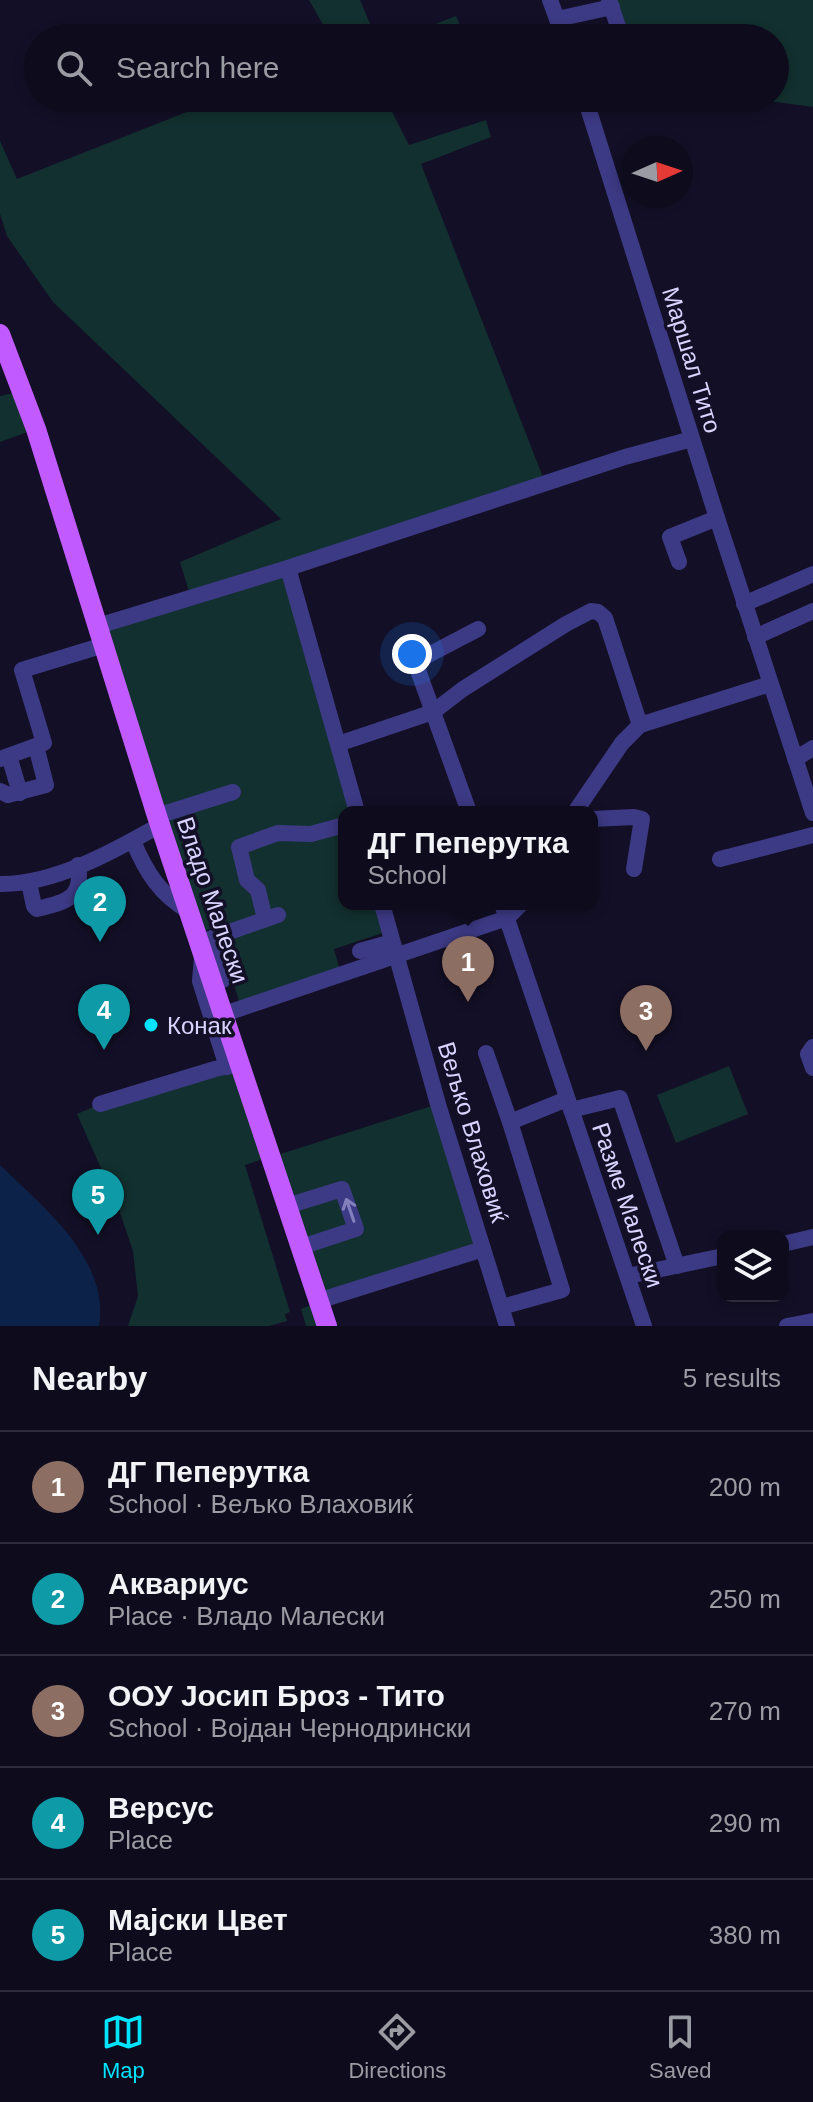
<!DOCTYPE html>
<meta charset="utf-8">
<style>
:root{--surface:#0e0b1c;--page:#171425;--text:#f1f3f6;--muted:#9b9ba3;--line:#2e2b3b;--accent:#00e5ff}
body{margin:0;font-family:Arial,sans-serif;background:var(--page);color:var(--text)}
.controls{position:absolute;right:24px;bottom:24px;display:grid;overflow:hidden;border-radius:16px;box-shadow:0 4px 12px #0003}
.controls button{width:72px;height:72px;display:grid;place-items:center;padding:0;border:0;border-bottom:2px solid var(--line);background:var(--surface);color:var(--text);font:40px sans-serif}
.compass{position:absolute;left:621px;top:136px;width:72px;height:72px;border-radius:50%;background:var(--surface);box-shadow:0 4px 12px #0003;rotate:87deg}
.you{position:absolute;left:412px;top:654px;width:28px;height:28px;margin:-20px;border:6px solid #fff;border-radius:50%;background:#1a73e8;box-shadow:0 0 0 12px #1a73e833}
.badge{display:grid;place-items:center;width:52px;height:52px;border-radius:50%;background:var(--accent);color:#fff;font-size:26px;font-weight:700}
.pin{position:absolute;translate:-50% -66px;filter:drop-shadow(0 2px 4px #0008)}
.pin::after{content:'';position:absolute;top:42px;width:28px;height:24px;background:inherit;clip-path:polygon(0 0,100% 0,50% 100%)}
.popup{position:absolute;left:338px;top:806px;width:260px;height:104px;box-sizing:border-box;display:grid;place-content:center;border-radius:16px;background:var(--surface);filter:drop-shadow(0 2px 6px #0005);font-size:26px;white-space:nowrap;color:var(--muted)}
.popup b{font-size:30px;color:var(--text)}
.popup::after{content:'';position:absolute;left:50%;top:100%;margin-left:-16px;border:16px solid transparent;border-top-color:var(--surface)}
.list{margin:0;padding:0;list-style:none}
h2{display:flex;justify-content:space-between;align-items:center;height:104px;margin:0;padding:0 32px;font-size:34px}
h2 small{font-size:26px;font-weight:400;color:var(--muted)}
.list li{display:grid;grid-template-columns:52px 1fr auto;gap:24px;align-items:center;box-sizing:border-box;height:112px;padding:0 32px;border-top:2px solid var(--line)}
.list b{display:block;font-size:30px;white-space:nowrap}
.list p{margin:0;font-size:26px;white-space:nowrap;color:var(--muted)}
.list em{font-size:26px;font-style:normal;color:var(--muted)}
.icon{flex:none;width:44px;height:44px;fill:none;stroke:currentColor;stroke-width:2;stroke-linecap:round;stroke-linejoin:round}
.map{position:relative;flex:none;width:813px;height:1326px;overflow:hidden}
.search{position:absolute;background:var(--surface);box-shadow:0 4px 12px #0003;left:24px;right:24px;top:24px;height:88px;display:flex;align-items:center;gap:20px;box-sizing:border-box;padding:0 28px;border-radius:44px;color:var(--muted);font-size:30px}
.sheet{height:664px;background:var(--surface)}
nav{display:flex;justify-content:space-around;align-items:center;box-sizing:border-box;height:112px;border-top:2px solid var(--line);background:var(--surface);font-size:22px;color:var(--muted)}
nav a{display:grid;justify-items:center;gap:4px}
nav .on{color:var(--accent)}
.map>svg:first-child{display:block}
.green{fill:#12302f}
.water{fill:#0c2248}
.lines{fill:none;stroke-linecap:round;stroke-linejoin:round}
.minor{stroke:#3d3a85;stroke-width:16}
.major{stroke:#c25bff;stroke-width:20}
.oneway{stroke:#837fbc}
.poi-dot{fill:#00e5ff;stroke:#130f26;stroke-width:3}
.labels{text-anchor:middle;dominant-baseline:central;stroke-width:7;stroke-linejoin:round;paint-order:stroke}
.street-label{font-size:24px;fill:#d9d4ff;stroke:#130f26}
.poi-label{font-size:24px;fill:#d9d4ff;stroke:#130f26;text-anchor:start}
</style>
<div class="map">
<svg width="813" height="1326" viewBox="0 0 813 1326">
<rect width="100%" height="100%" fill="#130f26"/>
<g class="green">
<polygon points="309,0 360,0 376,38 325,38 329,35"/>
<polygon points="609,0 813,0 813,107 747,98 775,98 775,38 622,38"/>
<polygon points="456,16 464,34 454,38 400,38"/>
<polygon points="222,98 385,98 409,145 486,120 491,137 421,164 546,485 289,568 357,812 344,812 344,904 382,904 389,931 334,949 341,974 241,1008 217,927 197,933 98,626 191,598 180,562 281,519 53,302 7,236 0,214 0,141 17,179"/>
<polygon points="23,391 36,429 0,442 0,396"/>
<polygon points="239,1064 271,1157 438,1104 483,1249 319,1301 327,1326 306,1326 301,1309 318,1302 270,1157 245,1165 290,1312 285,1314 287,1321 269,1326 128,1326 138,1296 133,1251 118,1207 77,1114 100,1104"/>
<polygon points="729,1066 748,1114 676,1143 657,1095"/>
</g>
<path class="water" d="M0,1165C42,1206 110,1259 99,1326H0Z"/>
<g class="lines">
<g class="minor">
<polyline points="550,0 564,38"/>
<polyline points="609,0 622,38"/>
<polyline points="557,19 612,7"/>
<polyline points="585,98 717,518 813,813"/>
<polyline points="679,562 670,537 717,518"/>
<polyline points="288,568 357,812"/>
<polyline points="744,604 813,574"/>
<polyline points="98,626 288,568 625,457 692,439"/>
<polyline points="755,637 813,611"/>
<polyline points="338,744 433,712 463,689 566,624 591,611 598,612 605,618 640,725"/>
<polyline points="9,756 20,793"/>
<polyline points="0,759 44,743 22,670 104,645"/>
<polyline points="795,759 813,748"/>
<polyline points="0,791 8,795 46,785 36,746"/>
<polyline points="469,812 415,662 478,629"/>
<polyline points="575,812 622,743 640,725 770,684"/>
<polyline points="157,816 233,792"/>
<polyline points="592,819 634,817 642,819 634,869"/>
<path d="M133,841C146,872 160,895 190,912"/>
<polyline points="720,859 813,835"/>
<path d="M29,883L34,906L37,909C66,902 84,898 78,865"/>
<path d="M0,884C54,885 114,851 160,825"/>
<polyline points="382,904 438,1104 507,1326"/>
<polyline points="502,904 644,1326"/>
<polyline points="263,911 258,890 247,880 239,847 278,833 311,834 344,825"/>
<polyline points="360,951 392,942"/>
<polyline points="202,957 200,981 227,1067"/>
<polyline points="214,983 223,980 209,939 278,915"/>
<polyline points="224,1014 507,918 521,904"/>
<polyline points="813,1047 808,1054 813,1068"/>
<polyline points="486,1053 510,1122"/>
<polyline points="100,1104 215,1069 239,1064"/>
<polyline points="571,1110 620,1098 677,1266"/>
<polyline points="287,1206 342,1189 356,1229 301,1247"/>
<polyline points="783,1244 813,1237"/>
<polyline points="628,1276 723,1256"/>
<polyline points="318,1301 483,1249"/>
<polyline points="502,1307 562,1290 510,1122 567,1099"/>
<polyline points="787,1326 813,1321"/>
</g>
<polyline class="major" points="0,334 36,429 157,816 327,1326"/>
</g>
<defs><path id="oneway-shaft" d="M-6 0H5M1.5-3L5.5 0L1.5 3" fill="none" stroke-width="1.6" stroke-linecap="round" stroke-linejoin="round" transform="scale(2)"/></defs>
<use class="oneway" href="#oneway-shaft" transform="translate(350 1210) rotate(-109)"/>
<circle class="poi-dot" cx="151" cy="1025" r="8"/>
<g class="labels">
<g class="street-label">
<text transform="translate(692 360) rotate(73)">Маршал Тито</text>
<text transform="translate(213 900) rotate(71)">Владо Малески</text>
<text transform="translate(473 1132) rotate(73)">Вељко Влаховиќ</text>
<text transform="translate(628 1205) rotate(71)">Разме Малески</text>
</g>
<g class="poi-label">
<text x="167" y="1025">Конак</text>
</g>
</g>
</svg>
<div class="controls">
<button><svg class="icon" aria-label="layers" viewBox="0 0 24 24"><path d="M12 4l9 5-9 5-9-5zM3 14l9 5 9-5"/></svg></button>
</div>
<svg class="compass" viewBox="-18 -18 36 36"><path d="M0-13l5 13h-10z" fill="#e53935"/><path d="M0 13l5-13h-10z" fill="#9b9ba3"/></svg>
<div class="you"></div>
<div class="pin badge" style="left:468px;top:1002px;background:#8d6e63">1</div>
<div class="popup"><b>ДГ Пеперутка</b>School</div>
<div class="pin badge" style="left:100px;top:942px;background:#0f9aa8">2</div>
<div class="pin badge" style="left:646px;top:1051px;background:#8d6e63">3</div>
<div class="pin badge" style="left:104px;top:1050px;background:#0f9aa8">4</div>
<div class="pin badge" style="left:98px;top:1235px;background:#0f9aa8">5</div>
<div class="search"><svg class="icon" aria-label="search" viewBox="0 0 24 24"><circle cx="10" cy="10" r="6"/><path d="M15 15l6 6"/></svg>Search here</div>
</div>
<section class="sheet">
<h2>Nearby<small>5 results</small></h2>
<ul class="list">
<li><span class="badge" style="background:#8d6e63">1</span><div><b>ДГ Пеперутка</b><p>School · Вељко Влаховиќ</p></div><em>200 m</em></li>
<li><span class="badge" style="background:#0f9aa8">2</span><div><b>Аквариус</b><p>Place · Владо Малески</p></div><em>250 m</em></li>
<li><span class="badge" style="background:#8d6e63">3</span><div><b>ООУ Јосип Броз - Тито</b><p>School · Војдан Чернодрински</p></div><em>270 m</em></li>
<li><span class="badge" style="background:#0f9aa8">4</span><div><b>Версус</b><p>Place</p></div><em>290 m</em></li>
<li><span class="badge" style="background:#0f9aa8">5</span><div><b>Мајски Цвет</b><p>Place</p></div><em>380 m</em></li>
</ul>
</section>
<nav>
<a class="on"><svg class="icon" aria-label="map" viewBox="0 0 24 24"><path d="M3 6l6-2 6 2 6-2v14l-6 2-6-2-6 2zM9 4v14M15 6v14"/></svg>Map</a>
<a><svg class="icon" aria-label="directions" viewBox="0 0 24 24"><path d="M12 3l9 9-9 9-9-9zM9 14v-3h6M13 9l2 2-2 2"/></svg>Directions</a>
<a><svg class="icon" aria-label="saved" viewBox="0 0 24 24"><path d="M7 4h10v16l-5-4-5 4z"/></svg>Saved</a>
</nav>
